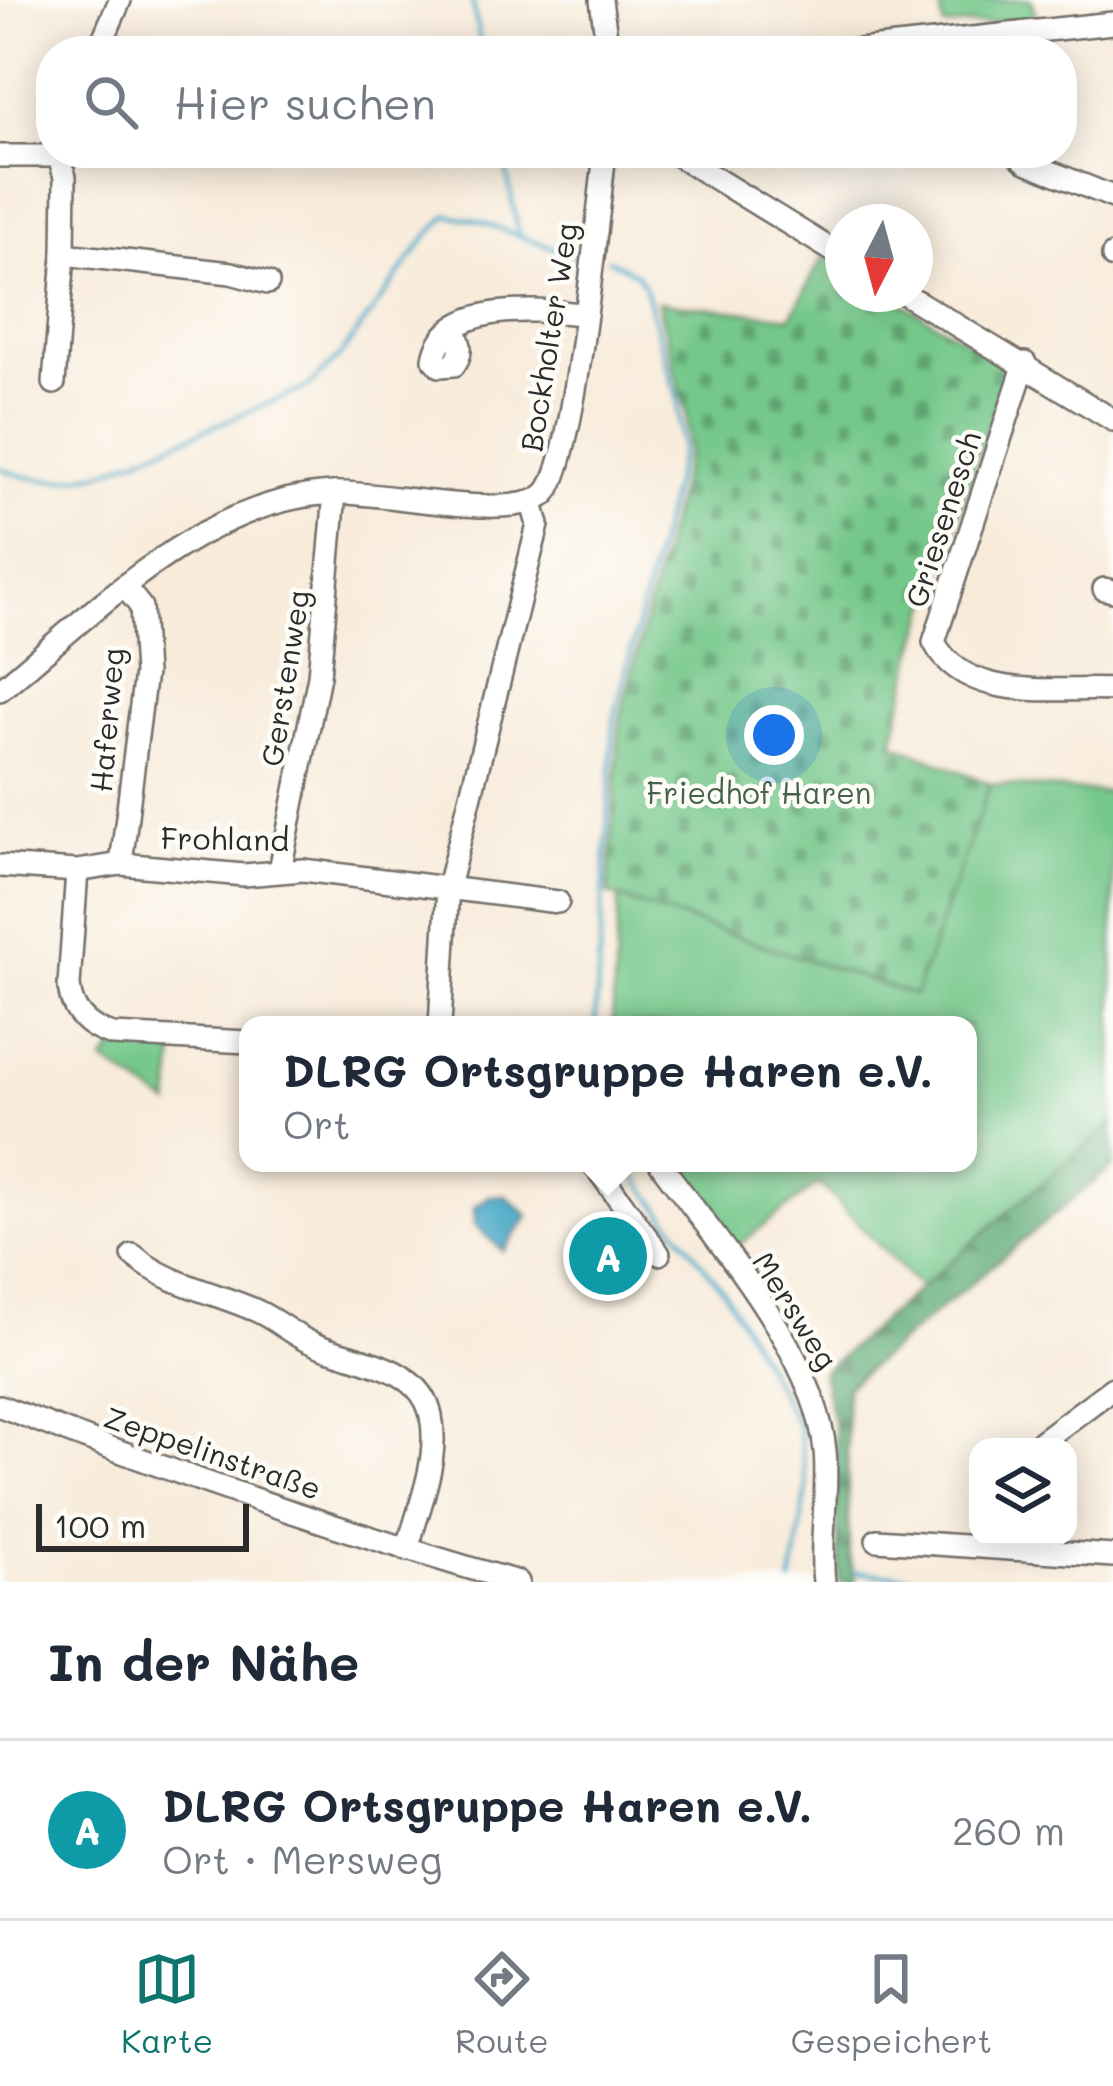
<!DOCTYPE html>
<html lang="de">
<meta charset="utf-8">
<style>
:root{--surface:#fff;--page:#f2f2f3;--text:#1f2937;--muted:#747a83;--line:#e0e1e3;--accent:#0f766e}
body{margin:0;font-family:Mali,sans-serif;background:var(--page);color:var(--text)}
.controls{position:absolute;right:36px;bottom:36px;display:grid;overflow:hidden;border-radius:24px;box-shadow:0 6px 30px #0003}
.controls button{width:108px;height:108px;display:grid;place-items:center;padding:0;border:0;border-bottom:3px solid var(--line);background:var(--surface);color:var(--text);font:60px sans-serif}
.compass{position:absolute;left:825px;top:204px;width:108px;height:108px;border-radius:50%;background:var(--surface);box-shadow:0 6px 30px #0003;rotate:186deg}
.scale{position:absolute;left:36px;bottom:30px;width:213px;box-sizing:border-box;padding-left:12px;border:6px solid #2b2b2b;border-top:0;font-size:33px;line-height:42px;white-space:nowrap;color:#2b2b2b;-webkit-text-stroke:9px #fdfcf7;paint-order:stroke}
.you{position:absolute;left:774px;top:735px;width:42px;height:42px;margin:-30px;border:9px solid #fff;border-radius:50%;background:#1a73e8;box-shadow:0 0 0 18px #1a73e833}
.badge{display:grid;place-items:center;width:78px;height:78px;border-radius:50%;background:var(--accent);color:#fff;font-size:39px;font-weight:700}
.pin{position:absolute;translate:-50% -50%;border:6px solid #fff;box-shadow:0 3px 12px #0006}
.popup{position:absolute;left:239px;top:1016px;width:738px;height:156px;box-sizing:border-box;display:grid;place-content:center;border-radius:24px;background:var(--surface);filter:drop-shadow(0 3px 9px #0005);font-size:39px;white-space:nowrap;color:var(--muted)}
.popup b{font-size:45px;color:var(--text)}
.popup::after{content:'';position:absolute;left:50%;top:100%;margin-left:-24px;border:24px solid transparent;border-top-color:var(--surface)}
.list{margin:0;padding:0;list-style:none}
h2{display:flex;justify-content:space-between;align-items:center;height:156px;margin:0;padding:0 48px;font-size:51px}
h2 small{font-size:39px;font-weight:400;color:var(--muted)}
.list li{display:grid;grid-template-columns:78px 1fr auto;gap:36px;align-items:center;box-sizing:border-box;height:180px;padding:0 48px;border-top:3px solid var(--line)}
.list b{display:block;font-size:45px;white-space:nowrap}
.list p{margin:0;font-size:39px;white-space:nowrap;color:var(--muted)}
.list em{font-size:39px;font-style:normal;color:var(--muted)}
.icon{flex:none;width:66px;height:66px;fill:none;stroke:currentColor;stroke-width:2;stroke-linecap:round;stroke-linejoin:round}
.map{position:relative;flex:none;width:1113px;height:1582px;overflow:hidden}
.search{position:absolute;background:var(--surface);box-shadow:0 6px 30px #0003;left:36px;right:36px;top:36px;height:132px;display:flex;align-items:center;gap:30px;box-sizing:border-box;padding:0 42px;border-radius:48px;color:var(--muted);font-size:45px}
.sheet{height:336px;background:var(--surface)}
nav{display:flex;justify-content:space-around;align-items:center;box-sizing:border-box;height:168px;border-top:3px solid var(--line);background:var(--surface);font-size:33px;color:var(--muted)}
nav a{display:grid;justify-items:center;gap:6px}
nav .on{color:var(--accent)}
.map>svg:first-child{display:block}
.green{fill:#74c78a;stroke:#50795a;stroke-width:3}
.forest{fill:url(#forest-firs);stroke:#456c50;stroke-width:3}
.cemetery{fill:url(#cemetery-stones);stroke:#50795a;stroke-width:3}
.water{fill:#48a9c7;stroke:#3a6a79;stroke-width:3}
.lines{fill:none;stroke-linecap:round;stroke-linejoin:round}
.stream{stroke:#48a9c7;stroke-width:4.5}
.minor-casing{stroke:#736e68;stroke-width:26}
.minor{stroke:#fff;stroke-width:21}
.labels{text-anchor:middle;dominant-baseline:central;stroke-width:9;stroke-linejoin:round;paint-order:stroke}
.street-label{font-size:30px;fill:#2b2b2b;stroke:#fdfcf7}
.park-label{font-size:30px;fill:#45624c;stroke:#fdfcf7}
</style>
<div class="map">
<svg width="1113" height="1582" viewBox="0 0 1113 1582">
<defs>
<pattern id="forest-firs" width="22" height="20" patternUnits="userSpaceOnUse" patternTransform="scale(3)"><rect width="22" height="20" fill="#5fac76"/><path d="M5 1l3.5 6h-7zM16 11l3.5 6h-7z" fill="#4f8c61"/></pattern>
<pattern id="cemetery-stones" width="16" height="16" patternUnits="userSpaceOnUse" patternTransform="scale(3)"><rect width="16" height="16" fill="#74c78a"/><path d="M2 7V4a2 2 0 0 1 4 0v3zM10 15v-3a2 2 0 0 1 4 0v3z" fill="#5fa271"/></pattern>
</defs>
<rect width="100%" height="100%" fill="#fdfcf7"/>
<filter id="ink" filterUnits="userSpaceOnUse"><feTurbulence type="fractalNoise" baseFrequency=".00833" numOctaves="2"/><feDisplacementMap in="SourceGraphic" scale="24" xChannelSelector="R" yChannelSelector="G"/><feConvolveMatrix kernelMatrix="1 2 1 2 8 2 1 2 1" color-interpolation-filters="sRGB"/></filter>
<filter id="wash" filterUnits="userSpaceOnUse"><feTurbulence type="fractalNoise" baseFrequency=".004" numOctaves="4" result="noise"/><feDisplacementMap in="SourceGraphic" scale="48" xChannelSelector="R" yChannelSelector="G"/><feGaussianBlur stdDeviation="2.7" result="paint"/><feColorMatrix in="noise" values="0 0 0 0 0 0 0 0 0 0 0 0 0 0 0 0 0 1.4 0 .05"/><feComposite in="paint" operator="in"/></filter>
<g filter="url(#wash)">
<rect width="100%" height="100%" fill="#f8ebda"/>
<g class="green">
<polygon points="939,0 1032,0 1036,20 944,27"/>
<polygon points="990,784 1113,793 1113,1122 920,1288 819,1183 735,1248 670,1163 968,1163 968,1025 612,1025 619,898 914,995"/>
<polygon points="117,1045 175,1048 170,1105 104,1062"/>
</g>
<polygon class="forest" points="1113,1122 1113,1166 846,1387 849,1553 856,1582 839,1582 835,1430 822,1372"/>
<polygon class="cemetery" points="823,257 843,269 843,294 887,294 1002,362 1005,375 915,650 893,743 990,784 915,995 608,894 620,719 688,451 686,413 658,302 791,317"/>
<polygon class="water" points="490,1196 506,1196 529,1216 503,1251 475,1225 475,1207"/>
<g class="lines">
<g class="stream">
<polyline points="472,0 482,51"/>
<polyline points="503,153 519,236"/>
<path d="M0,468C37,484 64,482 103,472L308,387L340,356L428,235L448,215L475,220L579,257"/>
<polyline points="595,1025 614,719 682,448 677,397 645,288 637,274 608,259"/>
<polyline points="625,1163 725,1293 799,1427 807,1488 792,1582"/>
<polyline points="855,1572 990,1582"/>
</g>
</g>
</g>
<g filter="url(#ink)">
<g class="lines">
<defs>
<g id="minor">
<polyline points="601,0 608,51"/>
<polyline points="98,51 120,0"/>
<polyline points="849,51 1113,23"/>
<polyline points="674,153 843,257"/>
<polyline points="1016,153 1026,162 1113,197"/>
<polyline points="0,156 57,156"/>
<polyline points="64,254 231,273 268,283"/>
<polyline points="1113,255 1113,257"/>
<polyline points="905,294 1113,420"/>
<path d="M454,328C460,342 464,352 454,365L440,366L434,359C445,299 540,311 585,314"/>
<path d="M1025,363L934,642C966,703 1054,687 1113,690"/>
<polyline points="54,383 64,254 65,177 58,153"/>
<polyline points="1104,589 1113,591"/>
<path d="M0,690C96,611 200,501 332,493C378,490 517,524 546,493C575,462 598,208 605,153"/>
<polyline points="121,864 145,673 141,607 125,587"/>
<polyline points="0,866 77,871 121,864 244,875 303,870 558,902"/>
<polyline points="280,870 319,676 335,493"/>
<path d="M77,871L69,985C71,1012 87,1028 113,1035L248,1042"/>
<polyline points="440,1025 448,887 538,525 532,503"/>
<polyline points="593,1163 659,1254"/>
<path d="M660,1163C717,1242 816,1354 825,1451C829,1494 819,1538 824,1582"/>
<path d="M133,1255C168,1285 215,1292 257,1311C277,1320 292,1335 312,1343C352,1361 421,1364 431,1416C440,1460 418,1509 407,1550"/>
<path d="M0,1406C170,1472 342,1532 518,1582"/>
<polyline points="1034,1447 1113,1388"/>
<polyline points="877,1540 1113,1556"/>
</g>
</defs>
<use href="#minor" class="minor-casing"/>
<use href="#minor" class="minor"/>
</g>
</g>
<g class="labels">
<g class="street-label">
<text transform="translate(548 337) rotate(-81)">Bockholter Weg</text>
<text transform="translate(942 519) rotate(-72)">Griesenesch</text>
<text transform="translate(284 678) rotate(-81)">Gerstenweg</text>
<text transform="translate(106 720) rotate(-85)">Haferweg</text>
<text transform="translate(225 838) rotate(1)">Frohland</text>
<text transform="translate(796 1310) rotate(58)">Mersweg</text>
<text transform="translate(213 1452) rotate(19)">Zeppelinstraße</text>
</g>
<g class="park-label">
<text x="759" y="792">Friedhof Haren</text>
</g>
</g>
</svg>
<div class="controls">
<button><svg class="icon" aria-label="layers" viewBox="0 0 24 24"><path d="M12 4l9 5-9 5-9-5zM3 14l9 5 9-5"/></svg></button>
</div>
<svg class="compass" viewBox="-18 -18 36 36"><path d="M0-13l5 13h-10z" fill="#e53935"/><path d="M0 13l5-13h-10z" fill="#747a83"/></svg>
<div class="scale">100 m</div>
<div class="you"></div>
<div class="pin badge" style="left:608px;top:1256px;background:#0f9aa8">A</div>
<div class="popup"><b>DLRG Ortsgruppe Haren e.V.</b>Ort</div>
<div class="search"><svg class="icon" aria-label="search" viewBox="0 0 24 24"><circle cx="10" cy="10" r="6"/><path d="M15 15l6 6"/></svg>Hier suchen</div>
</div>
<section class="sheet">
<h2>In der Nähe<small></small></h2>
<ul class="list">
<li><span class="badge" style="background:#0f9aa8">A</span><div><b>DLRG Ortsgruppe Haren e.V.</b><p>Ort · Mersweg</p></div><em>260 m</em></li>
</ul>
</section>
<nav>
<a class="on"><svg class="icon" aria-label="map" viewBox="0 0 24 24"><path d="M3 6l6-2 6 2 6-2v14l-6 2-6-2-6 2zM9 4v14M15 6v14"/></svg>Karte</a>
<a><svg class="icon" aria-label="directions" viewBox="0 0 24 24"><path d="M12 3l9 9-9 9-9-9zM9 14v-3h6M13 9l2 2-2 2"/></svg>Route</a>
<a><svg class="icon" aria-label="saved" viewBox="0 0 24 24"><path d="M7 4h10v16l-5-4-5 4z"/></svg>Gespeichert</a>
</nav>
